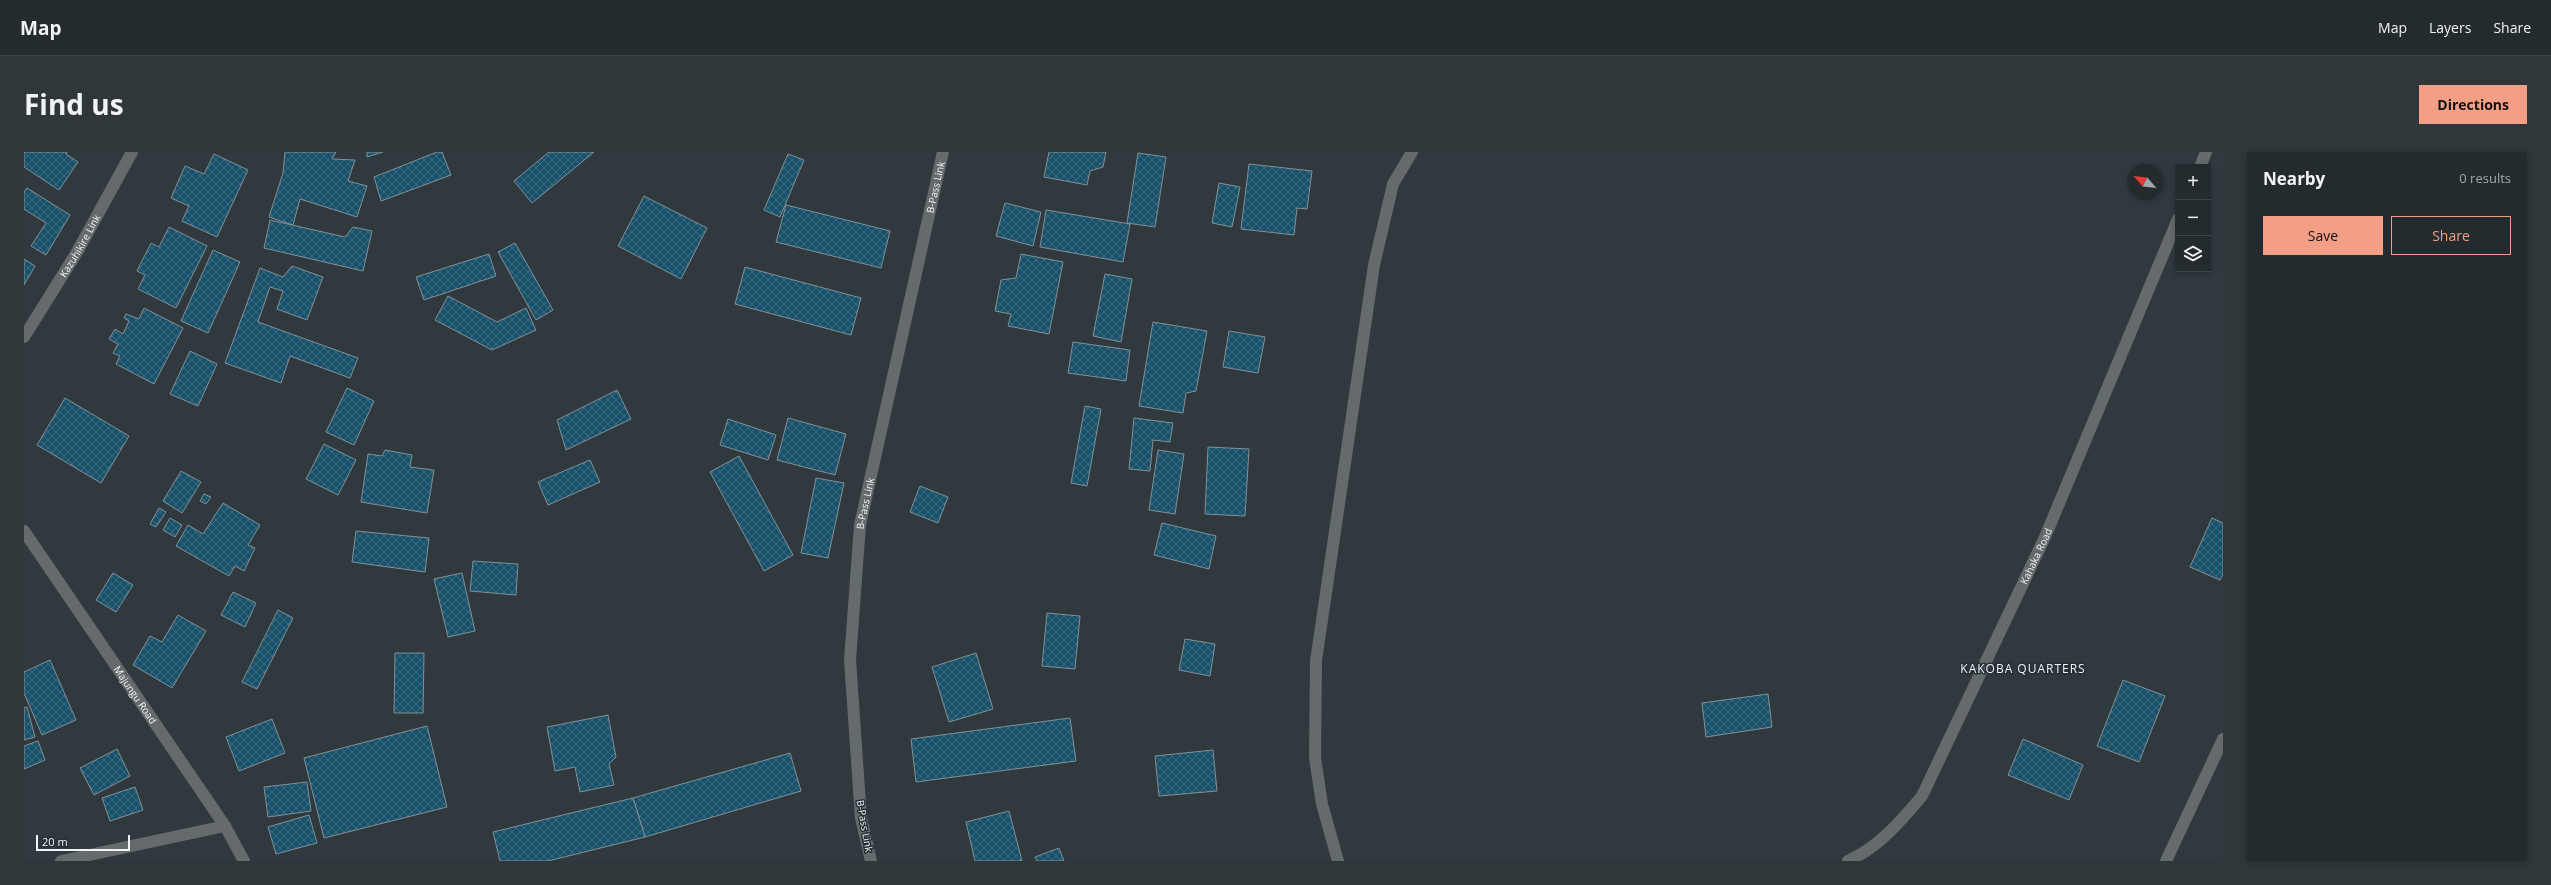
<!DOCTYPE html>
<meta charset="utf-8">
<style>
:root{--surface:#232b2e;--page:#2f373a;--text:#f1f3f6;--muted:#a3a7aa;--line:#40474a;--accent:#f39f85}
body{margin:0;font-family:"Open Sans",sans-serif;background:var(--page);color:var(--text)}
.controls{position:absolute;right:12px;top:12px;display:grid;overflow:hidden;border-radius:0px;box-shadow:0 2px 6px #0003}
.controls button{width:36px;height:36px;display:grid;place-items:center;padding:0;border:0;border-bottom:1px solid var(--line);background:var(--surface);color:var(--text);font:20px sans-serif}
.compass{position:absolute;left:2103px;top:12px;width:36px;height:36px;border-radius:50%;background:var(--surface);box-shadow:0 2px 6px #0003;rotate:298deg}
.scale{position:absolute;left:12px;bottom:10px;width:94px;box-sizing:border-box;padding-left:4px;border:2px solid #eff5f9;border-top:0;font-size:11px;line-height:14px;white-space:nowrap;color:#eff5f9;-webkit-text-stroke:3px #252f34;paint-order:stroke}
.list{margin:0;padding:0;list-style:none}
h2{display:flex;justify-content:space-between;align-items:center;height:52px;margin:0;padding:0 16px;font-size:17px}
h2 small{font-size:13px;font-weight:400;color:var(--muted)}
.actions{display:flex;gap:8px;padding:12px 16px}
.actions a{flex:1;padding:9px 0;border:1px solid var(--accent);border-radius:0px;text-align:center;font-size:14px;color:var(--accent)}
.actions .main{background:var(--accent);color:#111}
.icon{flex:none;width:22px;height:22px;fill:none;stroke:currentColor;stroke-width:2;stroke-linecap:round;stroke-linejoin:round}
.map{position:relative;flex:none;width:2199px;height:709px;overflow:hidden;border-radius:0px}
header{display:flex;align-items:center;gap:24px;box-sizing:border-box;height:56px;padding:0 20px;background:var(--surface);border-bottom:1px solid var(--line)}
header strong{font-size:19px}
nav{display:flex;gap:22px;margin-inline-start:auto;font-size:14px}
.intro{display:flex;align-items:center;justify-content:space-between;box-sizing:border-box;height:96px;padding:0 24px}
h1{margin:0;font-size:28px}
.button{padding:10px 18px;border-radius:0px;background:var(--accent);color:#111;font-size:14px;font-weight:700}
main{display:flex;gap:24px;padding:0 24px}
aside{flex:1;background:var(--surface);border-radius:0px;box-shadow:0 2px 6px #0003}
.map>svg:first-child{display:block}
.building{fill:url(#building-cross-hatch);stroke:#849096}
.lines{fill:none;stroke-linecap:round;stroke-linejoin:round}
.street{stroke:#656a6c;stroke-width:12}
.labels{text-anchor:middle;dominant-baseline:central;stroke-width:3;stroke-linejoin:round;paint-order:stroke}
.street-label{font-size:10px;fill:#eff5f9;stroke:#252f34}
.quarter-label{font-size:12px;letter-spacing:1px;fill:#eff5f9;stroke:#252f34}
</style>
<header>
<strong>Map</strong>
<nav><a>Map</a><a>Layers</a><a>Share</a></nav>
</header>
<div class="intro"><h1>Find us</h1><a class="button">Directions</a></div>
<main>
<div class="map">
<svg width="2199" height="709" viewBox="0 0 2199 709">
<defs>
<pattern id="building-cross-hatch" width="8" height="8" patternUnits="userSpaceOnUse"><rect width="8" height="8" fill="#19516a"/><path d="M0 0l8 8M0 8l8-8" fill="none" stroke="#3b6b80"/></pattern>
</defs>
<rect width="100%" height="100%" fill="#2f393e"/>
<g class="building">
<polygon points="0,0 43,0 42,2 54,10 35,38 0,15"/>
<polygon points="261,0 312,0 308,7 331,8 324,29 343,34 333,65 276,47 269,73 245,65 259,21"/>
<polygon points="343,0 359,0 343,5"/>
<polygon points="413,0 418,0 427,23 357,49 350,25"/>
<polygon points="525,0 570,0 508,51 490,29"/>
<polygon points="1025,0 1082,0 1079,15 1066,19 1063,33 1020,25"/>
<polygon points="1114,1 1142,5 1131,75 1103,71"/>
<polygon points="190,2 224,18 193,85 158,69 165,54 147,46 161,14 180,22"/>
<polygon points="764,2 780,8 756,65 740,58"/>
<polygon points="1225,12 1288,19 1283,57 1273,56 1270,83 1217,77"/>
<polygon points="1195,31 1216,35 1208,75 1188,71"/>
<polygon points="3,36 46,63 22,103 7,94 22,71 0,57 0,40"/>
<polygon points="620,44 683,76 657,127 594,94"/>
<polygon points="981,51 1017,60 1009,94 972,84"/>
<polygon points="762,53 866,79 857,116 752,90"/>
<polygon points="1022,58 1106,72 1099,110 1016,95"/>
<polygon points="246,68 321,85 329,75 348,79 339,119 240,96"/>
<polygon points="145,75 183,94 152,156 114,137 121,123 113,119 127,91 135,95"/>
<polygon points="491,91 529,158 512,168 474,100"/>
<polygon points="189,98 216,110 184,181 157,169"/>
<polygon points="465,102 472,124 400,148 392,125"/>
<polygon points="997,102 1039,110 1025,182 984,174 987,162 971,159 977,128 992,126"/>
<polygon points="0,107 11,114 0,133"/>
<polygon points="268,114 299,125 283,168 253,157 259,139 246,135 234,170 334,206 326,226 266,204 257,231 201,211 236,116 259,125"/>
<polygon points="721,115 837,146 827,183 711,152"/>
<polygon points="1081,122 1108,127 1097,190 1069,184"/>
<polygon points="424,144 473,170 502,156 512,178 468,198 411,168"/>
<polygon points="120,156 159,176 130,232 92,212 96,204 89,201 94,192 85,187 91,177 99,182 105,169 100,166 102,162 115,167"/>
<polygon points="1129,170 1183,179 1172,239 1162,241 1159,261 1115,254"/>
<polygon points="1205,179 1241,185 1234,221 1199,215"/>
<polygon points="1049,190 1106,198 1102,229 1044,221"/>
<polygon points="166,199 193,212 174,254 146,242"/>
<polygon points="323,236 350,249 330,293 302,280"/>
<polygon points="593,238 607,267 542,298 533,268"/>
<polygon points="41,246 105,284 77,331 13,293"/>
<polygon points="1061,254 1077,257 1063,334 1047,331"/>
<polygon points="764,266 822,282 811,323 753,308"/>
<polygon points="1110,266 1149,271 1146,290 1129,288 1126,319 1105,317"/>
<polygon points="704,267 752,283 744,308 696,293"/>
<polygon points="300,292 332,308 314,343 282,327"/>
<polygon points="1184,295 1225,297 1221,364 1181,362"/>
<polygon points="361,298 388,303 386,315 410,318 403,361 337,350 344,302 358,304"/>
<polygon points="1134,298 1160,302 1151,362 1125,358"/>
<polygon points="715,304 769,403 740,419 686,320"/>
<polygon points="566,308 576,330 524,353 514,330"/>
<polygon points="157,319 177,330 158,361 139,349"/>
<polygon points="792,326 820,331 804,406 777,401"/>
<polygon points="896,334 924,345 914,371 886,360"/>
<polygon points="180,342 187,345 182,352 176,349"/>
<polygon points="199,351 236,373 224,393 231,396 220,419 211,414 205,424 152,394 164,373 179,382"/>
<polygon points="135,356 142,360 132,375 126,372"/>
<polygon points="146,366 158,373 151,385 139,378"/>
<polygon points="2188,366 2199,371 2199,422 2196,428 2166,415"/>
<polygon points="1138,371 1192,384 1185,417 1130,403"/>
<polygon points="332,379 405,386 401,420 328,410"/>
<polygon points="449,409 494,412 492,443 446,439"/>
<polygon points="89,421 109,433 92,460 72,448"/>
<polygon points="438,421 451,479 424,485 410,427"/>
<polygon points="209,440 232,451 221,475 197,463"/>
<polygon points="254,458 269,466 233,537 218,530"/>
<polygon points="1023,461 1056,464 1051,517 1018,514"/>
<polygon points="154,463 182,479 148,536 109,513 126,484 138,490"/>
<polygon points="1161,487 1191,492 1186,524 1155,518"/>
<polygon points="371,501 400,501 399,561 370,561"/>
<polygon points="952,501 969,557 925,570 908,515"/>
<polygon points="26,508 52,568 18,583 0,541 0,520"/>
<polygon points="2099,528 2141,544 2115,610 2073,594"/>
<polygon points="1744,542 1748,575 1682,585 1678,551"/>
<polygon points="3,555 11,585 0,588 0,556"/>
<polygon points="584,563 592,605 585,612 590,633 556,640 551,615 531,619 523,575"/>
<polygon points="1046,566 1052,609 892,630 887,587"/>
<polygon points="248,567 261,601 215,619 202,585"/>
<polygon points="403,574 423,655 300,686 280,606"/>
<polygon points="1999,587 2059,613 2045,648 1984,623"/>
<polygon points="14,589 21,608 0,617 0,594"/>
<polygon points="93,597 106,624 70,643 56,616"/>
<polygon points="1189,598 1193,639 1135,644 1131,604"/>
<polygon points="766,601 777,639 621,685 609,646"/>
<polygon points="283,630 287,659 244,665 240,635"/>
<polygon points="111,635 119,658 86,669 78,646"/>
<polygon points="609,646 621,685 524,709 476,709 469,680"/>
<polygon points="985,659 998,709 951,709 942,670"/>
<polygon points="285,663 293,691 252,702 244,675"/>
<polygon points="1035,696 1040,709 1013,709 1011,705"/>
</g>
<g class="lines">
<g class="street">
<polyline points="2176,15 2182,0"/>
<path id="s1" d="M0,185L53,100L108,0"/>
<path id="s2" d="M0,379L201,674L220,709"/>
<polyline points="37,709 201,674"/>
<path id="s3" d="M847,709L837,666L826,508L836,373L919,0"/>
<polyline points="1314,709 1298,652 1291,606 1292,509 1350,113 1369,32 1388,0"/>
<path id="s4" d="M1824,709C1855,695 1877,669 1898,644L2021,385L2154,67"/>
<polyline points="2142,709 2199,587"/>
</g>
</g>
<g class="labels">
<g class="street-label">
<text stroke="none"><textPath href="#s3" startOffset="684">B-Pass Link</textPath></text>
<text stroke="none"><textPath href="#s1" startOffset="107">Kazuhikire Link</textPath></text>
<text stroke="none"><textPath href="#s3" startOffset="360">B-Pass Link</textPath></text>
<text stroke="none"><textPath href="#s4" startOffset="365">Kahaka Road</textPath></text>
<text stroke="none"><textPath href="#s2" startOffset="198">Majungu Road</textPath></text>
<text transform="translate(841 674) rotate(80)">B-Pass Link</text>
</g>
<g class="quarter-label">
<text x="1999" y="516">KAKOBA QUARTERS</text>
</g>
</g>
</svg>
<div class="controls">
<button>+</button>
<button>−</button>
<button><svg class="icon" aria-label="layers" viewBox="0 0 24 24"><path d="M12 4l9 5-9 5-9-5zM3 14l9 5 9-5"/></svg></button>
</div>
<svg class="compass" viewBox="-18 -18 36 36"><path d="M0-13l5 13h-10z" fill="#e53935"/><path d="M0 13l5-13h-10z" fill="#a3a7aa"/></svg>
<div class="scale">20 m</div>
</div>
<aside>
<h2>Nearby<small>0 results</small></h2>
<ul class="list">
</ul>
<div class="actions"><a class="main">Save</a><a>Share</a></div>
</aside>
</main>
